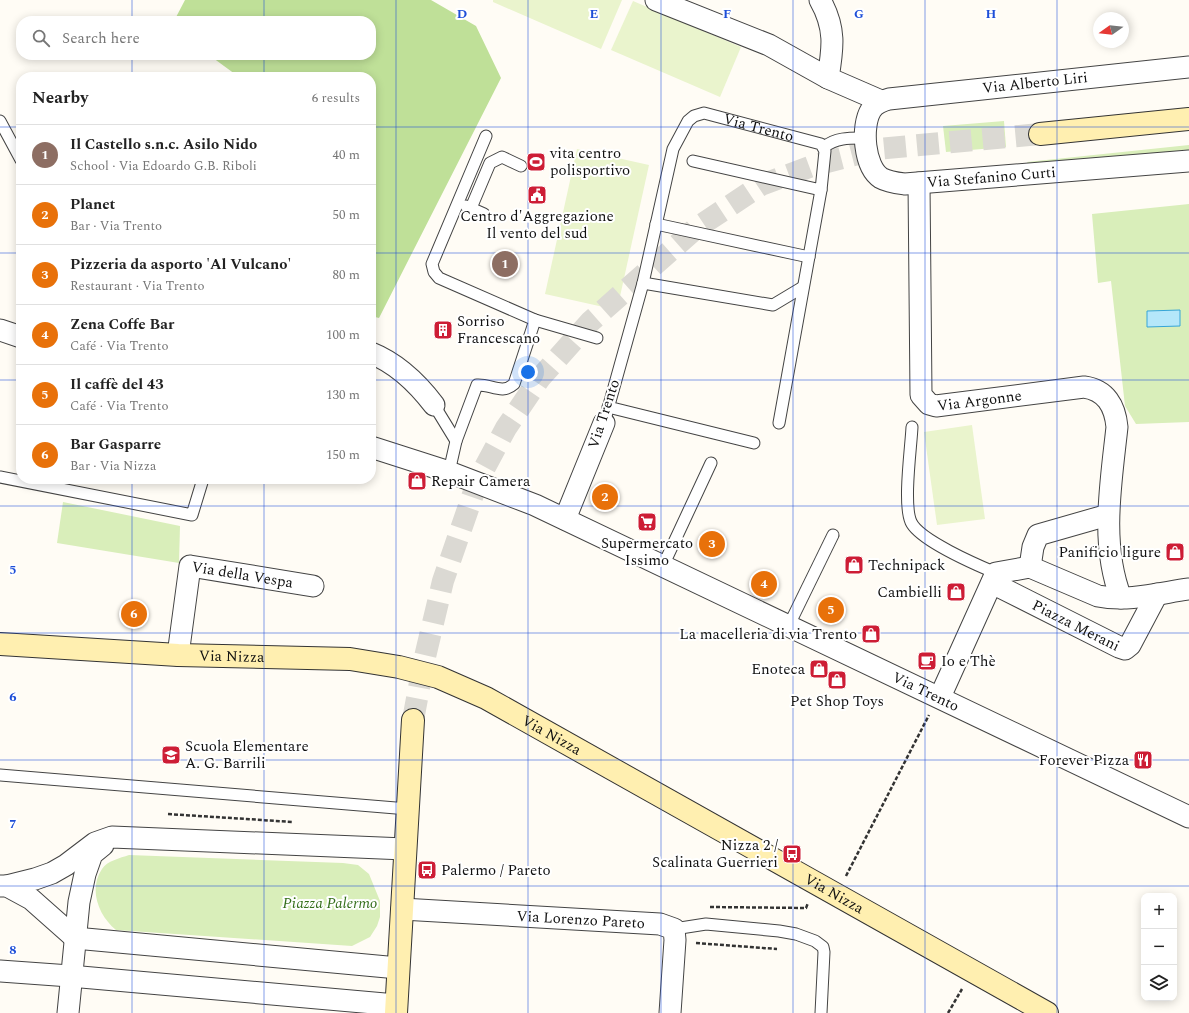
<!DOCTYPE html>
<meta charset="utf-8">
<style>
:root{--surface:#fff;--page:#f2f2f2;--text:#222;--muted:#767676;--line:#e0e0e0;--accent:#111827}
body{margin:0;font-family:Spectral,serif;background:var(--page);color:var(--text)}
.controls{position:absolute;right:12px;bottom:12px;display:grid;overflow:hidden;border-radius:8px;box-shadow:0 2px 10px #0003}
.controls button{width:36px;height:36px;display:grid;place-items:center;padding:0;border:0;border-bottom:1px solid var(--line);background:var(--surface);color:var(--text);font:20px sans-serif}
.compass{position:absolute;left:1093px;top:12px;width:36px;height:36px;border-radius:50%;background:var(--surface);box-shadow:0 2px 10px #0003;rotate:255deg}
.you{position:absolute;left:528px;top:372px;width:14px;height:14px;margin:-10px;border:3px solid #fff;border-radius:50%;background:#1a73e8;box-shadow:0 0 0 6px #1a73e833}
.badge{display:grid;place-items:center;width:26px;height:26px;border-radius:50%;background:var(--accent);color:#fff;font-size:13px;font-weight:700}
.pin{position:absolute;translate:-50% -50%;border:2px solid #fff;box-shadow:0 1px 4px #0006}
.list{margin:0;padding:0;list-style:none}
h2{display:flex;justify-content:space-between;align-items:center;height:52px;margin:0;padding:0 16px;font-size:17px}
h2 small{font-size:13px;font-weight:400;color:var(--muted)}
.list li{display:grid;grid-template-columns:26px 1fr auto;gap:12px;align-items:center;box-sizing:border-box;height:60px;padding:0 16px;border-top:1px solid var(--line)}
.list b{display:block;font-size:15px;white-space:nowrap}
.list p{margin:0;font-size:13px;white-space:nowrap;color:var(--muted)}
.list em{font-size:13px;font-style:normal;color:var(--muted)}
.icon{flex:none;width:22px;height:22px;fill:none;stroke:currentColor;stroke-width:2;stroke-linecap:round;stroke-linejoin:round}
.map{position:relative;flex:none;width:1189px;height:1013px;overflow:hidden}
.search{position:absolute;background:var(--surface);box-shadow:0 2px 10px #0003;left:16px;top:16px;width:360px;height:44px;display:flex;align-items:center;gap:10px;box-sizing:border-box;padding:0 14px;border-radius:16px;color:var(--muted);font-size:15px}
.panel{position:absolute;background:var(--surface);box-shadow:0 2px 10px #0003;left:16px;top:72px;width:360px;height:412px;border-radius:16px}
.map>svg:first-child{display:block}
.green{fill:#d9eeba}
.forest{fill:#bfe098}
.pitch{fill:#eaf4cd}
.water{fill:#b5e7fa;stroke:#36a5d7}
.lines{fill:none;stroke-linecap:round;stroke-linejoin:round}
.secondary-tunnel{stroke:#dbd9d3;stroke-width:22;stroke-dasharray:22 11;stroke-linecap:butt}
.lane-casing{stroke:#444;stroke-width:13}
.street-casing{stroke:#444;stroke-width:23}
.secondary-casing{stroke:#333;stroke-width:24}
.path{stroke:#333;stroke-width:2.5;stroke-dasharray:4 2;stroke-linecap:butt}
.lane{stroke:#fff;stroke-width:11}
.street{stroke:#fff;stroke-width:21}
.secondary{stroke:#ffefb0;stroke-width:22}
.grid{fill:none;stroke:#1d4ed8;stroke-width:1;stroke-opacity:0.55}
.labels{text-anchor:middle;dominant-baseline:central;stroke-width:4;stroke-linejoin:round;paint-order:stroke}
.street-label{font-size:15px;fill:#111;stroke:#fff}
.poi-label{font-size:15px;fill:#111;stroke:#fff;text-anchor:start}
.park-label{font-size:15px;font-style:italic;fill:#346f1b;stroke:#fff}
.grid-label{font-size:13px;text-anchor:middle;font-weight:bold;fill:#1d4ed8;stroke:#fff;stroke-width:4;stroke-linejoin:round;paint-order:stroke}
</style>
<div class="map">
<svg width="1189" height="1013" viewBox="0 0 1189 1013">
<rect width="100%" height="100%" fill="#fffcf5"/>
<g class="green">
<polygon points="1004,121 1006,147 946,152 943,126"/>
<polygon points="1189,145 1189,150 1029,165 1027,162"/>
<polygon points="1189,204 1189,422 1136,424 1125,406 1111,281 1098,283 1092,214"/>
<polygon points="63,502 180,526 179,563 57,543"/>
<path d="M129,855L343,863L358,865L369,874L380,901V917L377,926L370,937L352,946L116,930C99,916 88,890 102,869C107,861 120,858 129,855Z"/>
</g>
<polygon class="forest" points="185,0 431,0 476,26 501,78 379,318 371,316 371,77 239,77 209,55 371,55 371,21 174,21"/>
<g class="pitch">
<polygon points="493,0 622,0 601,49 493,2"/>
<polygon points="633,1 741,47 720,97 611,50"/>
<polygon points="577,149 649,165 617,310 545,294"/>
<polygon points="972,425 985,519 937,525 924,432"/>
</g>
<polygon class="water" points="1180,310 1180,326 1147,327 1147,311"/>
<g class="lines">
<polyline class="secondary-tunnel" points="413,720 424,661 443,581 478,480 506,428 540,378 590,322 695,229 761,185 815,165 877,149 1040,134"/>
<defs>
<g id="lane">
<polyline points="0,121 21,160"/>
<path d="M824,147C837,137 851,138 866,138"/>
<polyline points="466,206 484,214"/>
<polyline points="471,208 490,163 502,157 521,166"/>
<polyline points="656,224 809,257"/>
<polyline points="643,283 773,305 803,287"/>
<polyline points="535,320 597,338"/>
<polyline points="434,405 456,441 449,472"/>
<polyline points="608,407 754,443"/>
<path id="s1" d="M604,423L643,283L673,149L688,121L694,116L704,113L821,144L825,151L821,190L693,161"/>
<polyline points="779,423 821,190"/>
<path d="M912,427C911,448 903,504 911,522C919,540 977,565 996,573"/>
<path d="M456,441L477,385C491,384 502,395 514,384L535,320L439,278L434,272L432,264L486,136"/>
<polyline points="0,477 192,515 203,479"/>
<polyline points="663,566 711,463"/>
<polyline points="789,625 833,535"/>
<polyline points="0,775 408,809"/>
<polyline points="674,929 706,924 779,931 796,934 815,941 823,947 824,952 821,1013"/>
</g>
<g id="street">
<polyline points="656,0 769,45 828,78"/>
<path d="M820,0C836,28 833,48 828,78L881,101"/>
<path id="s2" d="M1189,67L889,99C882,101 875,103 871,110C861,126 864,167 881,178C888,182 897,183 905,184L1189,161"/>
<path id="s3" d="M919,183L921,395L929,404L936,406L1084,387C1106,390 1115,406 1117,427C1111,483 1100,544 1121,598"/>
<polyline points="0,330 21,337"/>
<path d="M371,353C396,363 418,384 434,405"/>
<path id="s4" d="M371,447L449,472L535,505L1189,817"/>
<polyline points="565,519 604,423"/>
<polyline points="1030,567 1033,547 1038,535 1108,515"/>
<path id="s5" d="M992,583L1119,647L1125,649L1130,645L1157,594"/>
<path id="s6" d="M178,655L190,566L313,586"/>
<path d="M940,697L996,573L1030,567L1098,596C1128,602 1160,593 1189,589"/>
<polyline points="0,886 7,886 31,899 75,938 398,968"/>
<polyline points="7,886 35,879 52,873 66,865 95,843 112,837 405,849"/>
<path id="s7" d="M402,909L660,924L674,929L675,940L670,1013"/>
<polyline points="0,971 70,976 396,1005"/>
<polyline points="68,1013 79,902 85,874 92,854 103,845"/>
</g>
<g id="secondary">
<polyline points="1040,134 1189,119"/>
<path id="s8" d="M0,644L178,655L350,659L399,667L438,677L486,698L1047,1013"/>
<polyline points="396,1013 413,720"/>
</g>
</defs>
<use href="#lane" class="lane-casing"/>
<use href="#street" class="street-casing"/>
<use href="#secondary" class="secondary-casing"/>
<g class="path">
<polyline points="168,814 293,822"/>
<polyline points="846,876 929,715"/>
<polyline points="710,907 806,908 808,903"/>
<polyline points="696,943 777,949"/>
<polyline points="948,1013 962,989"/>
</g>
<use href="#lane" class="lane"/>
<use href="#street" class="street"/>
<use href="#secondary" class="secondary"/>
</g>
<path class="grid" d="M132,0V21M264,0V21M396,0V1013M528,0V1013M661,0V1013M793,0V1013M925,0V1013M1057,0V1013M132,55V77M264,55V77M0,127H21M371,127H1189M0,253H21M371,253H1189M0,380H21M371,380H1189M132,479V1013M264,479V1013M0,506H1189M0,633H1189M0,760H1189M0,886H1189"/>
<defs>
<symbol id="stadium-square" viewBox="-11 -11 22 22"><rect x="-9" y="-9" width="18" height="18" rx="4" fill="#cd1d35" stroke="#fff"/><path d="M0-5a6.5 5 0 1 0 0 10a6.5 5 0 1 0 0-10ZM-3.5-1.8h7v3.6h-7Z" fill="#fff"/></symbol>
<symbol id="civic-square" viewBox="-11 -11 22 22"><rect x="-9" y="-9" width="18" height="18" rx="4" fill="#cd1d35" stroke="#fff"/><path d="M-.6-6.5H3V-4.5H.6V-3L4-1V1h2V6H-6V1h2V-1L-.6-3ZM-1.2 2.5V6h2.4V2.5Z" fill="#fff"/></symbol>
<symbol id="building-square" viewBox="-11 -11 22 22"><rect x="-9" y="-9" width="18" height="18" rx="4" fill="#cd1d35" stroke="#fff"/><path d="M-4-6H4V6H1V3H-1V6H-4ZM-2.5-4.3h1.7v1.8h-1.7ZM.8-4.3h1.7v1.8H.8ZM-2.5-1h1.7V.8h-1.7ZM.8-1h1.7V.8H.8Z" fill="#fff"/></symbol>
<symbol id="shop-square" viewBox="-11 -11 22 22"><rect x="-9" y="-9" width="18" height="18" rx="4" fill="#cd1d35" stroke="#fff"/><path d="M-5-2.5h2.3a2.7 3.5 0 0 1 5.4 0H5L5.5 6h-11ZM-1.5-2.5h3a1.5 2.3 0 0 0-3 0Z" fill="#fff"/></symbol>
<symbol id="supermarket-square" viewBox="-11 -11 22 22"><rect x="-9" y="-9" width="18" height="18" rx="4" fill="#cd1d35" stroke="#fff"/><path d="M-6-5.5h2.5l.6 2H6L4.5 2H-2.5L-4.4-4H-6ZM-1.5 3.2a1.3 1.3 0 1 0 .1 0ZM3 3.2a1.3 1.3 0 1 0 .1 0Z" fill="#fff"/></symbol>
<symbol id="cafe-square" viewBox="-11 -11 22 22"><rect x="-9" y="-9" width="18" height="18" rx="4" fill="#cd1d35" stroke="#fff"/><path d="M-5.5-4.5H6V0H3Q3 3.5 0 3.5H-2.5Q-5.5 3.5-5.5 0ZM3-3.2v2h1.7v-2ZM-6 4.5H4V6H-6Z" fill="#fff"/></symbol>
<symbol id="school-square" viewBox="-11 -11 22 22"><rect x="-9" y="-9" width="18" height="18" rx="4" fill="#cd1d35" stroke="#fff"/><path d="M0-5L7-2L0 1L-7-2ZM-4 1L0 2.5L4 1V4Q0 6-4 4Z" fill="#fff"/></symbol>
<symbol id="restaurant-square" viewBox="-11 -11 22 22"><rect x="-9" y="-9" width="18" height="18" rx="4" fill="#cd1d35" stroke="#fff"/><path d="M-5-6h1v4h1v-4h1v4h1v-4h1v5L-1.5 .5V6h-2V.5L-5-1ZM5-6V6H3V1.5H1.5Q1.5-4 5-6Z" fill="#fff"/></symbol>
<symbol id="bus-square" viewBox="-11 -11 22 22"><rect x="-9" y="-9" width="18" height="18" rx="4" fill="#cd1d35" stroke="#fff"/><path d="M-5-6H5V4H4V6H2V4H-2V6H-4V4H-5ZM-3.5-4V0h7V-4ZM-3.5 1.2v1.5H-2V1.2ZM2 1.2v1.5H3.5V1.2Z" fill="#fff"/></symbol>
</defs>
<g fill-rule="evenodd">
<use href="#stadium-square" x="525" y="151" width="22" height="22"/>
<use href="#civic-square" x="526" y="184" width="22" height="22"/>
<use href="#building-square" x="432" y="319" width="22" height="22"/>
<use href="#shop-square" x="406" y="470" width="22" height="22"/>
<use href="#supermarket-square" x="636" y="511" width="22" height="22"/>
<use href="#shop-square" x="1164" y="541" width="22" height="22"/>
<use href="#shop-square" x="843" y="554" width="22" height="22"/>
<use href="#shop-square" x="945" y="581" width="22" height="22"/>
<use href="#shop-square" x="860" y="623" width="22" height="22"/>
<use href="#cafe-square" x="916" y="650" width="22" height="22"/>
<use href="#shop-square" x="808" y="658" width="22" height="22"/>
<use href="#shop-square" x="826" y="669" width="22" height="22"/>
<use href="#school-square" x="160" y="744" width="22" height="22"/>
<use href="#restaurant-square" x="1132" y="749" width="22" height="22"/>
<use href="#bus-square" x="781" y="843" width="22" height="22"/>
<use href="#bus-square" x="416" y="859" width="22" height="22"/>
</g>
<g class="labels">
<g class="street-label">
<text transform="translate(1035 83) rotate(-6)">Via Alberto Liri</text>
<text stroke="none"><textPath href="#s1" startOffset="389">Via Trento</textPath></text>
<text stroke="none"><textPath href="#s2" startOffset="508">Via Stefanino Curti</textPath></text>
<text stroke="none"><textPath href="#s3" startOffset="275">Via Argonne</textPath></text>
<text transform="translate(604 414) rotate(-72)">Via Trento</text>
<text stroke="none"><textPath href="#s6" startOffset="143">Via della Vespa</textPath></text>
<text stroke="none"><textPath href="#s5" startOffset="94">Piazza Merani</textPath></text>
<text stroke="none"><textPath href="#s8" startOffset="232">Via Nizza</textPath></text>
<text stroke="none"><textPath href="#s4" startOffset="607">Via Trento</textPath></text>
<text stroke="none"><textPath href="#s8" startOffset="568">Via Nizza</textPath></text>
<text stroke="none"><textPath href="#s8" startOffset="892">Via Nizza</textPath></text>
<text stroke="none"><textPath href="#s7" startOffset="179">Via Lorenzo Pareto</textPath></text>
</g>
<g class="poi-label">
<text x="550" y="153">vita centro<tspan x="550" dy="17">polisportivo</tspan></text>
<text x="537" y="216" text-anchor="middle">Centro d'Aggregazione<tspan x="537" dy="17">Il vento del sud</tspan></text>
<text x="457" y="321">Sorriso<tspan x="457" dy="17">Francescano</tspan></text>
<text x="431" y="481">Repair Camera</text>
<text x="647" y="543" text-anchor="middle">Supermercato<tspan x="647" dy="17">Issimo</tspan></text>
<text x="1161" y="552" text-anchor="end">Panificio ligure</text>
<text x="868" y="565">Technipack</text>
<text x="942" y="592" text-anchor="end">Cambielli</text>
<text x="857" y="634" text-anchor="end">La macelleria di via Trento</text>
<text x="941" y="661">Io e Thè</text>
<text x="805" y="669" text-anchor="end">Enoteca</text>
<text x="837" y="701" text-anchor="middle">Pet Shop Toys</text>
<text x="185" y="746">Scuola Elementare<tspan x="185" dy="17">A. G. Barrili</tspan></text>
<text x="1129" y="760" text-anchor="end">Forever Pizza</text>
<text x="778" y="845" text-anchor="end">Nizza 2 /<tspan x="778" dy="17">Scalinata Guerrieri</tspan></text>
<text x="441" y="870">Palermo / Pareto</text>
</g>
<g class="park-label">
<text x="330" y="903">Piazza Palermo</text>
</g>
</g>
<g class="grid-label">
<text x="462" y="18">D</text>
<text x="594" y="18">E</text>
<text x="727" y="18">F</text>
<text x="859" y="18">G</text>
<text x="991" y="18">H</text>
<text x="13" y="574">5</text>
<text x="13" y="701">6</text>
<text x="13" y="828">7</text>
<text x="13" y="954">8</text>
</g>
</svg>
<div class="controls">
<button>+</button>
<button>−</button>
<button><svg class="icon" aria-label="layers" viewBox="0 0 24 24"><path d="M12 4l9 5-9 5-9-5zM3 14l9 5 9-5"/></svg></button>
</div>
<svg class="compass" viewBox="-18 -18 36 36"><path d="M0-13l5 13h-10z" fill="#e53935"/><path d="M0 13l5-13h-10z" fill="#767676"/></svg>
<div class="you"></div>
<div class="pin badge" style="left:505px;top:264px;background:#8d6e63">1</div>
<div class="pin badge" style="left:605px;top:497px;background:#e8710a">2</div>
<div class="pin badge" style="left:712px;top:544px;background:#e8710a">3</div>
<div class="pin badge" style="left:764px;top:584px;background:#e8710a">4</div>
<div class="pin badge" style="left:831px;top:610px;background:#e8710a">5</div>
<div class="pin badge" style="left:134px;top:614px;background:#e8710a">6</div>
<div class="search"><svg class="icon" aria-label="search" viewBox="0 0 24 24"><circle cx="10" cy="10" r="6"/><path d="M15 15l6 6"/></svg>Search here</div>
<section class="panel">
<h2>Nearby<small>6 results</small></h2>
<ul class="list">
<li><span class="badge" style="background:#8d6e63">1</span><div><b>Il Castello s.n.c. Asilo Nido</b><p>School · Via Edoardo G.B. Riboli</p></div><em>40 m</em></li>
<li><span class="badge" style="background:#e8710a">2</span><div><b>Planet</b><p>Bar · Via Trento</p></div><em>50 m</em></li>
<li><span class="badge" style="background:#e8710a">3</span><div><b>Pizzeria da asporto 'Al Vulcano'</b><p>Restaurant · Via Trento</p></div><em>80 m</em></li>
<li><span class="badge" style="background:#e8710a">4</span><div><b>Zena Coffe Bar</b><p>Café · Via Trento</p></div><em>100 m</em></li>
<li><span class="badge" style="background:#e8710a">5</span><div><b>Il caffè del 43</b><p>Café · Via Trento</p></div><em>130 m</em></li>
<li><span class="badge" style="background:#e8710a">6</span><div><b>Bar Gasparre</b><p>Bar · Via Nizza</p></div><em>150 m</em></li>
</ul>
</section>
</div>
